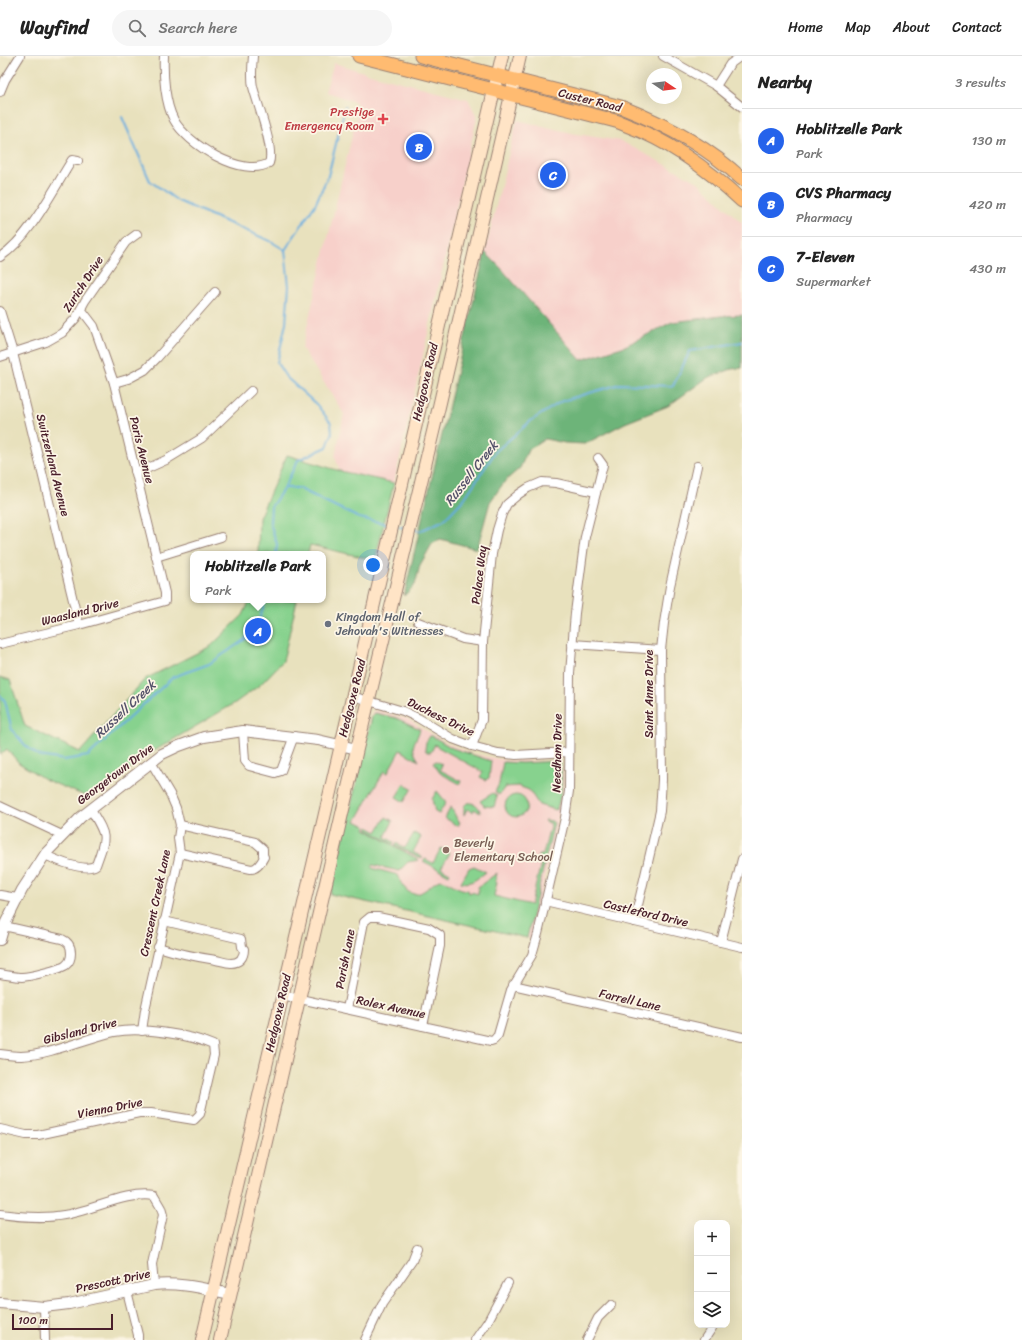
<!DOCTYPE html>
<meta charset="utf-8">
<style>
:root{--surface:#fff;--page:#f6f6f6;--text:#222;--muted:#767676;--line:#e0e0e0;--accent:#2563eb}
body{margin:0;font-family:Sriracha,sans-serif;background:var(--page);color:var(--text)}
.controls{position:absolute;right:12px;bottom:12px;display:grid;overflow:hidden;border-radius:8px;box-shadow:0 4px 16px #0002}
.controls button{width:36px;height:36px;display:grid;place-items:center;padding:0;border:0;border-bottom:1px solid var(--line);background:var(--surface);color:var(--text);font:20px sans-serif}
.compass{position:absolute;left:646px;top:12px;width:36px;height:36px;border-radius:50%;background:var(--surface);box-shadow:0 4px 16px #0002;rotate:103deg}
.scale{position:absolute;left:12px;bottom:10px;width:101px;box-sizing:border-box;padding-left:4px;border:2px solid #4a1f2b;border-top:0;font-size:11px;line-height:14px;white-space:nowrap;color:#4a1f2b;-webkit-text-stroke:3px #fcf5e5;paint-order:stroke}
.you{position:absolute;left:373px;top:509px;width:14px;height:14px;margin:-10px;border:3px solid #fff;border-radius:50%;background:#1a73e8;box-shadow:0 0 0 6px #1a73e833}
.badge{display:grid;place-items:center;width:26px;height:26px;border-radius:50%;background:var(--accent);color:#fff;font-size:13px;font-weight:700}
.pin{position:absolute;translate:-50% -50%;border:2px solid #fff;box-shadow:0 1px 4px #0006}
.popup{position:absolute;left:190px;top:495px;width:136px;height:52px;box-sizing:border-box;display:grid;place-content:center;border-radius:8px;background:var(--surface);filter:drop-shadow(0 1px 3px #0005);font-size:13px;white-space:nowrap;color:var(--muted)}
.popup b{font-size:15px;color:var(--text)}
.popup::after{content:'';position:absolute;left:50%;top:100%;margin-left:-8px;border:8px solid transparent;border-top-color:var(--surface)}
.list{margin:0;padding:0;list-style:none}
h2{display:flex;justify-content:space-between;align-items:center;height:52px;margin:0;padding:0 16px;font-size:17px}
h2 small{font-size:13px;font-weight:400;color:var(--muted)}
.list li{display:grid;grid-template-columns:26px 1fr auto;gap:12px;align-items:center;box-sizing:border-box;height:64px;padding:0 16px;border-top:1px solid var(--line)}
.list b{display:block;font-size:15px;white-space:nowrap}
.list p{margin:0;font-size:13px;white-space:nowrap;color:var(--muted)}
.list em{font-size:13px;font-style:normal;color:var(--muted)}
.icon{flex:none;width:22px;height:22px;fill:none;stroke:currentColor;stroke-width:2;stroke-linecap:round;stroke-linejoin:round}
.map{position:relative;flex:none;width:742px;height:1284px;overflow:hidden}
header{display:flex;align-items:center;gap:24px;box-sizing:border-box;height:56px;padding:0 20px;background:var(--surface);border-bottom:1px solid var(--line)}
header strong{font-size:19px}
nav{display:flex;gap:22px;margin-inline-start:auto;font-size:14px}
.search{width:280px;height:36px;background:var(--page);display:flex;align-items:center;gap:10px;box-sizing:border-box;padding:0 14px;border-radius:22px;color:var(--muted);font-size:15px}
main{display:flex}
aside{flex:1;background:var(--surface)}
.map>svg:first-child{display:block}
.built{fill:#f7d0ca}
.green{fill:#87d28e;stroke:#68785c}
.forest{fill:#6db479;stroke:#5c6a52}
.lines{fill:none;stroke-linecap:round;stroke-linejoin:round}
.stream{stroke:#68aedf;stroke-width:2}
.minor-casing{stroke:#998074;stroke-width:10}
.tertiary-casing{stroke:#998074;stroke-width:12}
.secondary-casing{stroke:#998074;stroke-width:14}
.primary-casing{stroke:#998074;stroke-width:15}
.minor{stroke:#fff;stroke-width:8}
.tertiary{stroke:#fff;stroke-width:10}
.secondary{stroke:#ffe4c6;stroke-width:12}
.primary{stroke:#ffbb71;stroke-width:13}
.health-dot{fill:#e0444e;stroke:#fcf5e5;stroke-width:1.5}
.worship-dot{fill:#6b7280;stroke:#fcf5e5;stroke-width:1.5}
.education-dot{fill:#8d6e63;stroke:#fcf5e5;stroke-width:1.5}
.labels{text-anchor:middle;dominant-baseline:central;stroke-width:3.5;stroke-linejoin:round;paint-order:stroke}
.street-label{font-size:12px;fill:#4a1f2b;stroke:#fcf5e5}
.health-label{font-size:12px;fill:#be3a42;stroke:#fcf5e5;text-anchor:end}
.worship-label{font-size:12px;fill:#5b616d;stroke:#fcf5e5;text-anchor:start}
.education-label{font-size:12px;fill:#785e54;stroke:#fcf5e5;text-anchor:start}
.water-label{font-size:13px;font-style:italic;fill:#54516a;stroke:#fcf5e5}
</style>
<header>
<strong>Wayfind</strong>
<div class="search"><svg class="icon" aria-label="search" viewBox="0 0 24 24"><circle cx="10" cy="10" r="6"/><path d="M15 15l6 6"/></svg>Search here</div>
<nav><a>Home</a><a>Map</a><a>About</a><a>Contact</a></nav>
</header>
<main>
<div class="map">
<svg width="742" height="1284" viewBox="0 0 742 1284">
<rect width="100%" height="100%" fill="#fcf5e5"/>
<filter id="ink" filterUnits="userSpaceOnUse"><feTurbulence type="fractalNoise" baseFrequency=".025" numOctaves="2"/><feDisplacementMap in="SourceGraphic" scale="8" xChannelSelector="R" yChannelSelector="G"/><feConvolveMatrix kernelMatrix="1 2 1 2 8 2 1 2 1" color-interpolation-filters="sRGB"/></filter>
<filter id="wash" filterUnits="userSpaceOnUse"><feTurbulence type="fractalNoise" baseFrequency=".012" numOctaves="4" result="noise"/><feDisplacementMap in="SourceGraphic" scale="16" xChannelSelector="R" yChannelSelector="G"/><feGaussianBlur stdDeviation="0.9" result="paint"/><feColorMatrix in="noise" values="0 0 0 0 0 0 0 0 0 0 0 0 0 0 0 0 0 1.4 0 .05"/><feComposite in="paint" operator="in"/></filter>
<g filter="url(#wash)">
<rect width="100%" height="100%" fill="#e8e1bd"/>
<g class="built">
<polygon points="334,7 370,18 468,43 477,61 394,427 340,415 335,401 344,358 302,292 358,54 356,46 325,36"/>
<polygon points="517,64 576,78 621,85 698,126 742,167 742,259 721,260 672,266 625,290 581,305 500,211 485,196"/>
<polygon points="376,654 408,663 445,686 473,698 505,704 562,705 564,723 561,750 531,882 330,838 372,656"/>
</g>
<g class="green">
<polygon points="287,399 340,415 394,427 375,504 310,489 308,498 258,498 259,462"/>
<polygon points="250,544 297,544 283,605 260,629 235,647 154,695 90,742 44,723 19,707 7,693 0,699 0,621 10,624 25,670 80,696 145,623 211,590 243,559"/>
<path d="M375,657L396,662L420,673C416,688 408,688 419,705L400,694L389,714L388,717L384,715L356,765L366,770L365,773L419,804L408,806L399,815L373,809L372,812L398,819C400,822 400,827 403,830C418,851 431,824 441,824C450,825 457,834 468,834L469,837L471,836L478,838V831L497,817L495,826H497L494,840L531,849L542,803L538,802L537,800L539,799H543L551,767L545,766V764L552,765L554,767L527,882L330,838L372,661Z"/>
<polygon points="430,680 432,680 452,692 491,705 489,722 486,724 480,721 483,716 436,690 435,688 431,696 427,696 425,693 426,686"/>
<polygon points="436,705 442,708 440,714 461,725 460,728 440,717 433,707"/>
<path d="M558,705L561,707C562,722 563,740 556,754L539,749L529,734L518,730L505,731L499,739L495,736L499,728L503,706L522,707Z"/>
<polygon points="404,728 412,732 404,746 396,741"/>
<polygon points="437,735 446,746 439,758 435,756 432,743"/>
<polygon points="493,737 497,740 494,751 484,750 480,745"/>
<circle cx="516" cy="750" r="11"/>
<path d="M467,747C474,746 478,749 480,755V757L474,753L473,756L467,753L464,759V750Z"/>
<polygon points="451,751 458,765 460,766 458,770 445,762"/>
<polygon points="386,761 393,765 385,781 394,786 393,788 367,773 368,771 377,776"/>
<polygon points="414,777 421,781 413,796 422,801 422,803 395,789 396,787 405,792"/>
<polygon points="441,792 450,797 441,812 450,817 449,819 423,805 425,803 433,807"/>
<path d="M474,810L486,816C478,822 471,829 461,826L469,812Z"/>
</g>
<polygon class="forest" points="485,196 500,211 581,304 625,290 672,266 721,260 742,259 742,312 732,313 707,322 668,350 625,367 585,388 565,387 545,383 528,394 520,412 505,425 490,446 477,493 440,483 432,488 420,509 415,529 404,540"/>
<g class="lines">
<g class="stream">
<polyline points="122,61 150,125 178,145 270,185 285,194"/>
<polyline points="284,432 298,432 359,462 388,468"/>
<polyline points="396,470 405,472"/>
<polyline points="414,473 420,475 444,464 464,443 496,395 532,364 562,345 620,328 673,330 690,295 742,286"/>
<polyline points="276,498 277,488 270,467 271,451 284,432 298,404 327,391 332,378 331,367 317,349 286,321 277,307 286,267 289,230 285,194 315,149 328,120 345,51"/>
<polyline points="0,639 5,645 12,674 26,690 39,700 64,704 88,700 173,621 209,608 244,584 257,569 266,544"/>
</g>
</g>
</g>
<g filter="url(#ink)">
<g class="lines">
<defs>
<g id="minor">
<path d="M164,0C163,19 165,47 174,64C187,88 243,123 269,107C275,93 257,47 253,31C251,21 252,10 253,0"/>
<polyline points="663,0 716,30 742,51"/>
<polyline points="716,30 730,8 741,0"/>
<polyline points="0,36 5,24 20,0"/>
<path d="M0,201C30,181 53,134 72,104L78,105"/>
<polyline points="0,255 13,297 79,569"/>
<polyline points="0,301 46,286 62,277 76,262 85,245 126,186 137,178"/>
<polyline points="114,327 128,323 145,314 157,302 215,236"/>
<polyline points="135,415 144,414 166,404 202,382 251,335"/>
<polyline points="156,501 221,481"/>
<polyline points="418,566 463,583 483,586"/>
<polyline points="0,588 79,569 165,545 165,537 114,327 94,270 81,253"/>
<polyline points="572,588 661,594"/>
<polyline points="352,640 403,655 418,662 453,683 472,690 498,697 516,699 569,696"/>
<polyline points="243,675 245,705 249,710 275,717 281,715 294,680"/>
<polyline points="472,690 482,664 483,586 492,498 497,474 502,458 507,448 519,438 528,432 542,426 556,427 596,436"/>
<polyline points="0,750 62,779"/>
<path d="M180,797L251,813C257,813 261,807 264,801L263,799V793L255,786L180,769"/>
<path d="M45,799C56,804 85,817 96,809C107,779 107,781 91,754"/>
<polyline points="0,839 17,842"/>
<polyline points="545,845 742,891"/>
<polyline points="634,866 660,755 662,724 661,594 664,567 670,530 697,410"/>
<polyline points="721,886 742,803"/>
<path d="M158,891C177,897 196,901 216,904C221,905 226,907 231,907C240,907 244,901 244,893L242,891L241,883L164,865"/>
<path d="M0,918C7,919 14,921 22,921C28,921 62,913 66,909C70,906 71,902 71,897C71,890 69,886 62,883L4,870"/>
<polyline points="513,929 742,981"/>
<polyline points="282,939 491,985 494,984 498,979 511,934 532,899 538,878 565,762 569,735 570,617 575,557 585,481 603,409 598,402"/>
<polyline points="347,953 361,881 364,866 370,861 378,861 429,872 440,879 440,890 423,970"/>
<polyline points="142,975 145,954 180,797 178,782 180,769 176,752 170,738 151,706"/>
<path d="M0,998C7,999 14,1000 21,1000C53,998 83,983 114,976C141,971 188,978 213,989L214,999L200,1058L194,1064L151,1057H139L38,1079H26L0,1073"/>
<path d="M0,1158C22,1161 43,1163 64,1159C92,1155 127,1135 154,1140L161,1152L163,1159L152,1208L154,1229"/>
<polyline points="127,1235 138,1279 138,1284"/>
<polyline points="44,1251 45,1284"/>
<polyline points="365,1284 382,1248 412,1205 417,1192"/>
<polyline points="475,1284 488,1265 508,1227"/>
<polyline points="587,1284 598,1262 611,1249"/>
<polyline points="704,1284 712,1272"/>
</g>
<g id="tertiary">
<polyline points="0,884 4,870 22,834 46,797 81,761 162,698 179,690 204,681 243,675 318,684 357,693"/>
<path d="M0,1247L44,1251L69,1248L154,1229C180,1226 205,1233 231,1238"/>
</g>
<g id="secondary">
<polyline points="202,1284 502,0"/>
<polyline points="220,1284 357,693 438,355 520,0"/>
</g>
<g id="primary">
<path d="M359,0L600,61C608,63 618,65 626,69C669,85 709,114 742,145"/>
<path d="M421,0L621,51C664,68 708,91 742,123"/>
</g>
</defs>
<use href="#minor" class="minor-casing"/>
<use href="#tertiary" class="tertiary-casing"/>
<use href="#secondary" class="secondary-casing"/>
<use href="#primary" class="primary-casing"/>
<use href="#minor" class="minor"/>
<use href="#tertiary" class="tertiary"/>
<use href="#secondary" class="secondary"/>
<use href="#primary" class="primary"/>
</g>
</g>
<path class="health-dot" d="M381 57h4v4h4v4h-4v4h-4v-4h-4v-4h4z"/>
<circle class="worship-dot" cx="328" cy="568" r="4"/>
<circle class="education-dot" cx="446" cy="794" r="4"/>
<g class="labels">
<g class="street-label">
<text transform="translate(590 44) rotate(14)">Custer Road</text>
<text transform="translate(83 228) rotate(-57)">Zurich Drive</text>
<text transform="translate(425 326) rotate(-77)">Hedgcoxe Road</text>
<text transform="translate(142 394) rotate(76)">Paris Avenue</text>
<text transform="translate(53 409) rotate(76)">Switzerland Avenue</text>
<text transform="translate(479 519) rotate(-83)">Palace Way</text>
<text transform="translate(80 556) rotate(-14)">Waasland Drive</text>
<text transform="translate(649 638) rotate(-90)">Saint Anne Drive</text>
<text transform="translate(352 642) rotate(-76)">Hedgcoxe Road</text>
<text transform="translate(441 661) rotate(26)">Duchess Drive</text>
<text transform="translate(557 697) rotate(-89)">Needham Drive</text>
<text transform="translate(115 718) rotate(-37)">Georgetown Drive</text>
<text transform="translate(155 847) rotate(-78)">Crescent Creek Lane</text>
<text transform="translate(646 857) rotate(13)">Castleford Drive</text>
<text transform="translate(345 903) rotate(-79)">Parish Lane</text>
<text transform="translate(630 944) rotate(13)">Farrell Lane</text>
<text transform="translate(391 951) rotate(12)">Rolex Avenue</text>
<text transform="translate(278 957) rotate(-77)">Hedgcoxe Road</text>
<text transform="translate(80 975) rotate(-14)">Gibsland Drive</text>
<text transform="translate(110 1052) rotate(-11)">Vienna Drive</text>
<text transform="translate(113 1225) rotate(-12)">Prescott Drive</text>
</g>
<g class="health-label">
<text x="374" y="56">Prestige<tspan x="374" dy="14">Emergency Room</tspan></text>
</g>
<g class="worship-label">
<text x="336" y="561">Kingdom Hall of<tspan x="336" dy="14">Jehovah's Witnesses</tspan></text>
</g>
<g class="education-label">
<text x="454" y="787">Beverly<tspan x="454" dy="14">Elementary School</tspan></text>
</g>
<g class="water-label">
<text transform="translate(471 417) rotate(-52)">Russell Creek</text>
<text transform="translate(125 653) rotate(-43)">Russell Creek</text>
</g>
</g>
</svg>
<div class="controls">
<button>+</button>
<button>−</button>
<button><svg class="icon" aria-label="layers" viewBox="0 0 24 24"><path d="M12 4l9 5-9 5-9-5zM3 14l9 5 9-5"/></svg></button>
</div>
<svg class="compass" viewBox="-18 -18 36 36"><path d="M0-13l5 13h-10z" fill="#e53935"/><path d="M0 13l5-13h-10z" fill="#767676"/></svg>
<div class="scale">100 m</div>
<div class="you"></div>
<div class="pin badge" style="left:258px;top:575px">A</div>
<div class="popup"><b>Hoblitzelle Park</b>Park</div>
<div class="pin badge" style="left:419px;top:91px">B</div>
<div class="pin badge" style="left:553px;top:119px">C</div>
</div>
<aside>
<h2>Nearby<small>3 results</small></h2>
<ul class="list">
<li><span class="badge">A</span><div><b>Hoblitzelle Park</b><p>Park</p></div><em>130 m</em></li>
<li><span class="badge">B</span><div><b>CVS Pharmacy</b><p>Pharmacy</p></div><em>420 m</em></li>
<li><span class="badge">C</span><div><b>7-Eleven</b><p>Supermarket</p></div><em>430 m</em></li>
</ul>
</aside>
</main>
